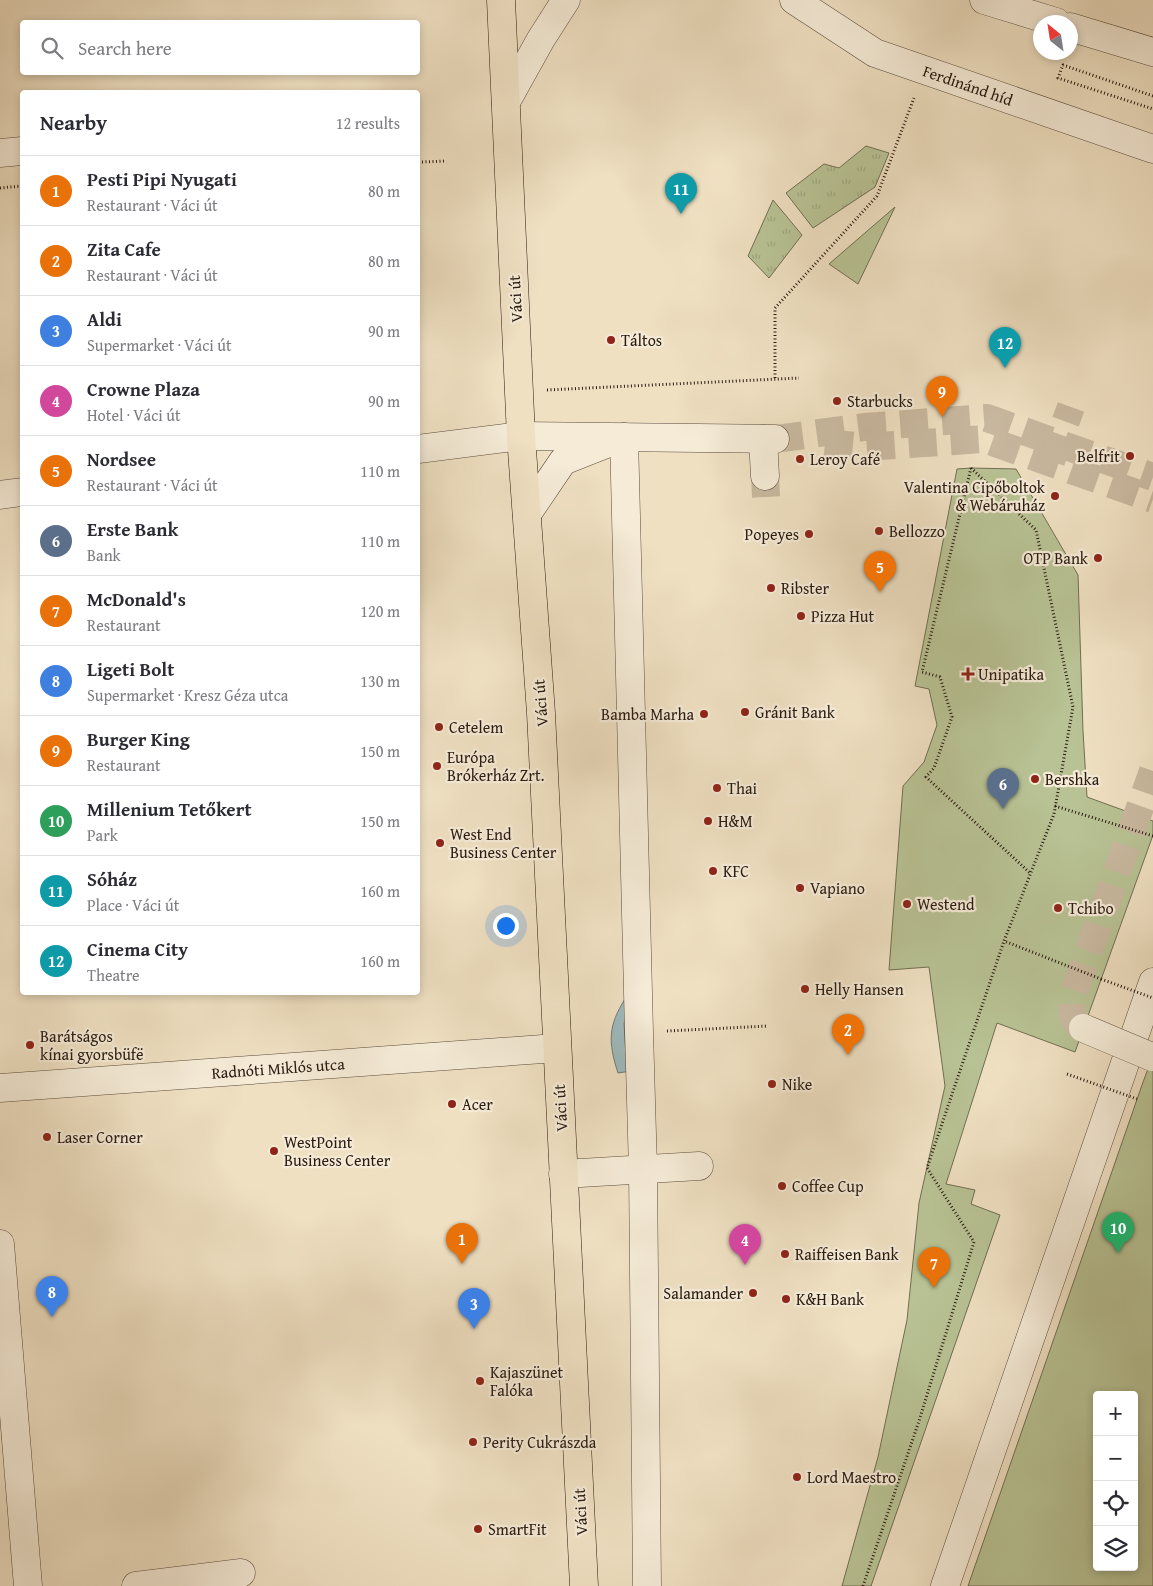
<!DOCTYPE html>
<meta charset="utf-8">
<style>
:root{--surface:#fff;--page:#f7f7f7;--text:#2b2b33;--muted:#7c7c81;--line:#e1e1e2;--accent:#2563eb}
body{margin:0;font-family:"Gentium Book Plus",serif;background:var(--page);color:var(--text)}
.controls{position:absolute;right:15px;bottom:15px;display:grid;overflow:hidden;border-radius:5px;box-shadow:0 2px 8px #0003}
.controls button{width:45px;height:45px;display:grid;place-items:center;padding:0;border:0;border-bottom:1px solid var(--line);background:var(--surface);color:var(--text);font:25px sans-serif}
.compass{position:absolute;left:1033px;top:15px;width:45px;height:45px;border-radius:50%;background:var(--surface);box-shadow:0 2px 8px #0003;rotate:330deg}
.you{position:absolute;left:505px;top:925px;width:18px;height:18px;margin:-12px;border:4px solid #fff;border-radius:50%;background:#1a73e8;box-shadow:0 0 0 8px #1a73e833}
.badge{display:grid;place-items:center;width:32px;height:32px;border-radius:50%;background:var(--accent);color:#fff;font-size:16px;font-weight:700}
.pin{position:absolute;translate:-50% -41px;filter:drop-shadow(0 1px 2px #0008)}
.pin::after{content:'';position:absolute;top:26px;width:18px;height:15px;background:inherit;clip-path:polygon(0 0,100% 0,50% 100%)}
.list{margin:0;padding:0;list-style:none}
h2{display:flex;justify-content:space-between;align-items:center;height:65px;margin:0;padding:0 20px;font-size:21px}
h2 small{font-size:16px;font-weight:400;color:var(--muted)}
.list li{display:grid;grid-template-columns:32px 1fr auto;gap:15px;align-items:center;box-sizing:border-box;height:70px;padding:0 20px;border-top:1px solid var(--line)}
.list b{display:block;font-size:19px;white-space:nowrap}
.list p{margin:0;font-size:16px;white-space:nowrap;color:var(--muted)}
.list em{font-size:16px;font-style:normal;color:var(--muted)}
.icon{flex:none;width:28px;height:28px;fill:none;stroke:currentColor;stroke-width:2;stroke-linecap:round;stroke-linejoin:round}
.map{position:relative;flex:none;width:1153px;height:1586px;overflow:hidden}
.search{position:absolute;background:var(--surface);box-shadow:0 2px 8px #0003;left:20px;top:20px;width:400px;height:55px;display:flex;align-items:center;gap:12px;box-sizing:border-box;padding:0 18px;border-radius:5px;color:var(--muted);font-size:19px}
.panel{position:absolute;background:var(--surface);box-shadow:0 2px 8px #0003;left:20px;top:90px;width:400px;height:905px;border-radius:5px}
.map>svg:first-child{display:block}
.grass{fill:url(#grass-tufts);stroke:#716e52}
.park{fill:#b8c294;stroke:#716e52;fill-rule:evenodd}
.water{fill:#9ebabd;stroke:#707a78}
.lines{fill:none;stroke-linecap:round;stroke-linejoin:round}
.minor-tunnel{stroke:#c8b89f;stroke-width:28;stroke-dasharray:28 14;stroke-linecap:butt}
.minor-casing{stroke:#5b4c3d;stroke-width:29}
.major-casing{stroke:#2a1a11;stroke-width:29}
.path{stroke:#2a1a11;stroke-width:3;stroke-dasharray:1 2.5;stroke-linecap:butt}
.minor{stroke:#f5ebd7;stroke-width:28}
.major{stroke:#efe0c2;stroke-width:28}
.minor-bridge-casing{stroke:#5b4c3d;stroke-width:29;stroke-linecap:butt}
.path-bridge{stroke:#2a1a11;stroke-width:3;stroke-dasharray:1 2.5;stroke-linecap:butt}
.minor-bridge{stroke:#f5ebd7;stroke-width:28}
.poi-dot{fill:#8f2418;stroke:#f5ebd7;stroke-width:2}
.labels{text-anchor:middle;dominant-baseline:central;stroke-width:4.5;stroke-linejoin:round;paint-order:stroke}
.street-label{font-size:16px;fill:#2a1a11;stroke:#f5ebd7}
.poi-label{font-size:16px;fill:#2a1a11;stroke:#f5ebd7;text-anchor:start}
</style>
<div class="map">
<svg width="1153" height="1586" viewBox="0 0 1153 1586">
<defs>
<pattern id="grass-tufts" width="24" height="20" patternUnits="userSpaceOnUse" patternTransform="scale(1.25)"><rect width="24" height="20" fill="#b8c294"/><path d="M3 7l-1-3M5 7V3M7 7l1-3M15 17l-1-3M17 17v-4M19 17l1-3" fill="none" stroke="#9ea67f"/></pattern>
</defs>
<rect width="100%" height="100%" fill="#efe0c2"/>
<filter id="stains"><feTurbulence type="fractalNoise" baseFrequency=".004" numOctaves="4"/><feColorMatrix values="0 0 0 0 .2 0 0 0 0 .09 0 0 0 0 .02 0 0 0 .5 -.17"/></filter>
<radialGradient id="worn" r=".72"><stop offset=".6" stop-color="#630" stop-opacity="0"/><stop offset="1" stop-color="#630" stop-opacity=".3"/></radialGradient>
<g class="grass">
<polygon points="866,146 889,153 875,187 813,228 786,193 824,164 839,168"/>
<polygon points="773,200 802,235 769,278 748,256"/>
</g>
<g class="park">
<polygon points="895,207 858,284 829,264"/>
<polygon points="971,468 1016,469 1078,575 1083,731 1087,797 1153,821 1153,835 1075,1052 997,1023 946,1184 975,1190 971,1204 1000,1215 871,1586 842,1586 878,1457 907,1320 919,1203 945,1086 929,967 889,970 903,786 924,762 937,725 929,689 915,686 957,469"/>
<path d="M1153,1055V1586H968L1142,1085ZM1097,1395H1134V1567H1097Z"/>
</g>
<path class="water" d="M625,999L634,1004L624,1023L626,1057L631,1071L618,1073C608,1042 608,1026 625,999Z"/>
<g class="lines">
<g class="minor-tunnel">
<polyline points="775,439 864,427 987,418 1153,477"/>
<polyline points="825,443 865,447 984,439 1153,499"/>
<polyline points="1051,461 1071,407"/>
<polyline points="765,476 766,497"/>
<path d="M1083,1028C1071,1022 1072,1011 1072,998L1153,771"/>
</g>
<defs>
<g id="minor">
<polyline points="794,0 875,53 1153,149"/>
<polyline points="984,0 1056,22"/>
<polyline points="1070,27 1153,52"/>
<polyline points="506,102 541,39 566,0"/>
<polyline points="0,153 22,151"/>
<polyline points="624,437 639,1032 643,1169 647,1586"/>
<polyline points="763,439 765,476"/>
<polyline points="418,449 521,436 775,439"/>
<polyline points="0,495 22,492"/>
<polyline points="527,514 563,461 611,442"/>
<polyline points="0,1088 557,1048"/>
<polyline points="563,1174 699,1166"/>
<polyline points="0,1244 28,1586"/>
<polyline points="136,1586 241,1573"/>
<polyline points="945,1586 1153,982"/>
</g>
<polyline id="major" points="501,0 521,436 541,713 584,1586"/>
</defs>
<use href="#minor" class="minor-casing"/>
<use href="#major" class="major-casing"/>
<g class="path">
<polyline points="1153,96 1063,65 1058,78 1153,109"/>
<polyline points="422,162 446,161"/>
<polyline points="0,188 22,186"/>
<polyline points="775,378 775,308 877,196 914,98"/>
<polyline points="547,390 799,378"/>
<polyline points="971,468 1036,530 1073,707 1054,814 1004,941 1101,979"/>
<polyline points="971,468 922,672 940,677 952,717 934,768 926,777 1030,873"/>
<polyline points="1055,806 1153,836"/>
<polyline points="667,1031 768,1026"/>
<polyline points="863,1586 919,1421 974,1242 927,1168 1004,941"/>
</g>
<use href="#minor" class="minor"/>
<use href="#major" class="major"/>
<defs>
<polyline id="minor-bridge" points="1083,1028 1152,1057"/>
</defs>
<use href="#minor-bridge" class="minor-bridge-casing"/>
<g class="path-bridge">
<polyline points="1101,979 1153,998"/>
<polyline points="1067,1074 1137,1099"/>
</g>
<use href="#minor-bridge" class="minor-bridge"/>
</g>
<g class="poi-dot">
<circle cx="611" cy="340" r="5"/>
<circle cx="837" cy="401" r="5"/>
<circle cx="1130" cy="456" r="5"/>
<circle cx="800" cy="459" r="5"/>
<circle cx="1055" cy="496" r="5"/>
<circle cx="879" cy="531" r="5"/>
<circle cx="809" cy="534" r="5"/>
<circle cx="1098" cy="558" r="5"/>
<circle cx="771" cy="588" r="5"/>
<circle cx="801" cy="616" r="5"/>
<path d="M965.5 666.5h5v5h5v5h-5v5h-5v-5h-5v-5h5z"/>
<circle cx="745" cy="712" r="5"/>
<circle cx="704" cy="714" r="5"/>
<circle cx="439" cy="727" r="5"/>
<circle cx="437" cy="766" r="5"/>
<circle cx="1035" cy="779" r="5"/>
<circle cx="717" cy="788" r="5"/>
<circle cx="708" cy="821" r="5"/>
<circle cx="440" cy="843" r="5"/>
<circle cx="713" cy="871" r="5"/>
<circle cx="800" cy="888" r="5"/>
<circle cx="907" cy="904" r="5"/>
<circle cx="1058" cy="908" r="5"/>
<circle cx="805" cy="989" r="5"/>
<circle cx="30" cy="1045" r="5"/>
<circle cx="772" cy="1084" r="5"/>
<circle cx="452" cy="1104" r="5"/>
<circle cx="47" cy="1137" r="5"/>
<circle cx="274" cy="1151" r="5"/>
<circle cx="782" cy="1186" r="5"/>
<circle cx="785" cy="1254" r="5"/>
<circle cx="753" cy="1293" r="5"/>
<circle cx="786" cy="1299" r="5"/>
<circle cx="480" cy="1381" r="5"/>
<circle cx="473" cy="1442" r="5"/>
<circle cx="797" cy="1477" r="5"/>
<circle cx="478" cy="1529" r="5"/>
</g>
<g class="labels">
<g class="street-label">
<text transform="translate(968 85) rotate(19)">Ferdinánd híd</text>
<text transform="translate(515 299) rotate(-93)">Váci út</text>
<text transform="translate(540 703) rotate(-94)">Váci út</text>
<text transform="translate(278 1068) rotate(-4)">Radnóti Miklós utca</text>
<text transform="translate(560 1108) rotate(-93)">Váci út</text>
<text transform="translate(580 1512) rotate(-93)">Váci út</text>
</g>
<g class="poi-label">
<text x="621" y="340">Táltos</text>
<text x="847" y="401">Starbucks</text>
<text x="1120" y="456" text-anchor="end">Belfrit</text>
<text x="810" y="459">Leroy Café</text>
<text x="1045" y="487" text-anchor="end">Valentina Cipőboltok<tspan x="1045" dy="18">&amp; Webáruház</tspan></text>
<text x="889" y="531">Bellozzo</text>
<text x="799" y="534" text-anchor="end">Popeyes</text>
<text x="1088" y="558" text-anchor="end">OTP Bank</text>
<text x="781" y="588">Ribster</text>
<text x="811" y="616">Pizza Hut</text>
<text x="978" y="674">Unipatika</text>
<text x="755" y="712">Gránit Bank</text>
<text x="694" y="714" text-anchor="end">Bamba Marha</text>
<text x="449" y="727">Cetelem</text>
<text x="447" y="757">Európa<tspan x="447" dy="18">Brókerház Zrt.</tspan></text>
<text x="1045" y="779">Bershka</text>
<text x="727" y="788">Thai</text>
<text x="718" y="821">H&amp;M</text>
<text x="450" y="834">West End<tspan x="450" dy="18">Business Center</tspan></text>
<text x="723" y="871">KFC</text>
<text x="810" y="888">Vapiano</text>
<text x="917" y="904">Westend</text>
<text x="1068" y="908">Tchibo</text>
<text x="815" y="989">Helly Hansen</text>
<text x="40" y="1036">Barátságos<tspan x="40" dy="18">kínai gyorsbüfë</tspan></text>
<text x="782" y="1084">Nike</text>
<text x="462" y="1104">Acer</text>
<text x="57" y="1137">Laser Corner</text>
<text x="284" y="1142">WestPoint<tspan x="284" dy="18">Business Center</tspan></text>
<text x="792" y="1186">Coffee Cup</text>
<text x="795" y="1254">Raiffeisen Bank</text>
<text x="743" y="1293" text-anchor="end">Salamander</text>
<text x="796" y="1299">K&amp;H Bank</text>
<text x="490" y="1372">Kajaszünet<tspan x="490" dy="18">Falóka</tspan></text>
<text x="483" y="1442">Perity Cukrászda</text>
<text x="807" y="1477">Lord Maestro</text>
<text x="488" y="1529">SmartFit</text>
</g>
</g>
<rect width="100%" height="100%" filter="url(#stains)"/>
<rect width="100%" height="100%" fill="url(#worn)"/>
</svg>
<div class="controls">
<button>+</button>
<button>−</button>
<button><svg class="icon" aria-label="locate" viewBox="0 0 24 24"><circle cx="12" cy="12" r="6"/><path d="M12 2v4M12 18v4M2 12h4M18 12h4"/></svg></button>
<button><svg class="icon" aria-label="layers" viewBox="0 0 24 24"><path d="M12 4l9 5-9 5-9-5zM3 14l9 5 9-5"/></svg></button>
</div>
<svg class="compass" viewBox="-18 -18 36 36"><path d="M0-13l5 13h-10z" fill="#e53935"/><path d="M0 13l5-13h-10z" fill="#7c7c81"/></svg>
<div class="you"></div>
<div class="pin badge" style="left:462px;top:1264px;background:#e8710a">1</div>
<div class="pin badge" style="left:848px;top:1055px;background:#e8710a">2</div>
<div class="pin badge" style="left:474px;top:1329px;background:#3f7fe0">3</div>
<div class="pin badge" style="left:745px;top:1265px;background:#d1479c">4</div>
<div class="pin badge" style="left:880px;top:592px;background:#e8710a">5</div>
<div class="pin badge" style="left:1003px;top:809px;background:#5c6f8a">6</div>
<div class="pin badge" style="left:934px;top:1288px;background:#e8710a">7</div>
<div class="pin badge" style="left:52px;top:1317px;background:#3f7fe0">8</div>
<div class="pin badge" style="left:942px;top:417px;background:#e8710a">9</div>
<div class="pin badge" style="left:1118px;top:1253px;background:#2e9e5b">10</div>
<div class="pin badge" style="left:681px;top:214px;background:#0f9aa8">11</div>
<div class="pin badge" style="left:1005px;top:368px;background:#0f9aa8">12</div>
<div class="search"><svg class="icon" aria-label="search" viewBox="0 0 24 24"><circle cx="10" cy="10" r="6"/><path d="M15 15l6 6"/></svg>Search here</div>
<section class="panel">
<h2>Nearby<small>12 results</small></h2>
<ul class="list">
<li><span class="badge" style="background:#e8710a">1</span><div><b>Pesti Pipi Nyugati</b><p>Restaurant · Váci út</p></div><em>80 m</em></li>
<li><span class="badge" style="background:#e8710a">2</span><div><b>Zita Cafe</b><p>Restaurant · Váci út</p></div><em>80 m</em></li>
<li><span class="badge" style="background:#3f7fe0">3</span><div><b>Aldi</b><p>Supermarket · Váci út</p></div><em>90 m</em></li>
<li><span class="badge" style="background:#d1479c">4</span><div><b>Crowne Plaza</b><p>Hotel · Váci út</p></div><em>90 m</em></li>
<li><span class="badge" style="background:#e8710a">5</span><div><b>Nordsee</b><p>Restaurant · Váci út</p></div><em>110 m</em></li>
<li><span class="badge" style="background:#5c6f8a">6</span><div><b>Erste Bank</b><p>Bank</p></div><em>110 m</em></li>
<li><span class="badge" style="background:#e8710a">7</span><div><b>McDonald's</b><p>Restaurant</p></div><em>120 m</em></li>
<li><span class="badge" style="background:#3f7fe0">8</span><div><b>Ligeti Bolt</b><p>Supermarket · Kresz Géza utca</p></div><em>130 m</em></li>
<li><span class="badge" style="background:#e8710a">9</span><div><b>Burger King</b><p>Restaurant</p></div><em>150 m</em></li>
<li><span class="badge" style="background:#2e9e5b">10</span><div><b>Millenium Tetőkert</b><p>Park</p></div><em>150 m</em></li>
<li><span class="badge" style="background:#0f9aa8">11</span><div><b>Sóház</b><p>Place · Váci út</p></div><em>160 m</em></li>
<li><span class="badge" style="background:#0f9aa8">12</span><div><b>Cinema City</b><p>Theatre</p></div><em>160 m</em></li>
</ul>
</section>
</div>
